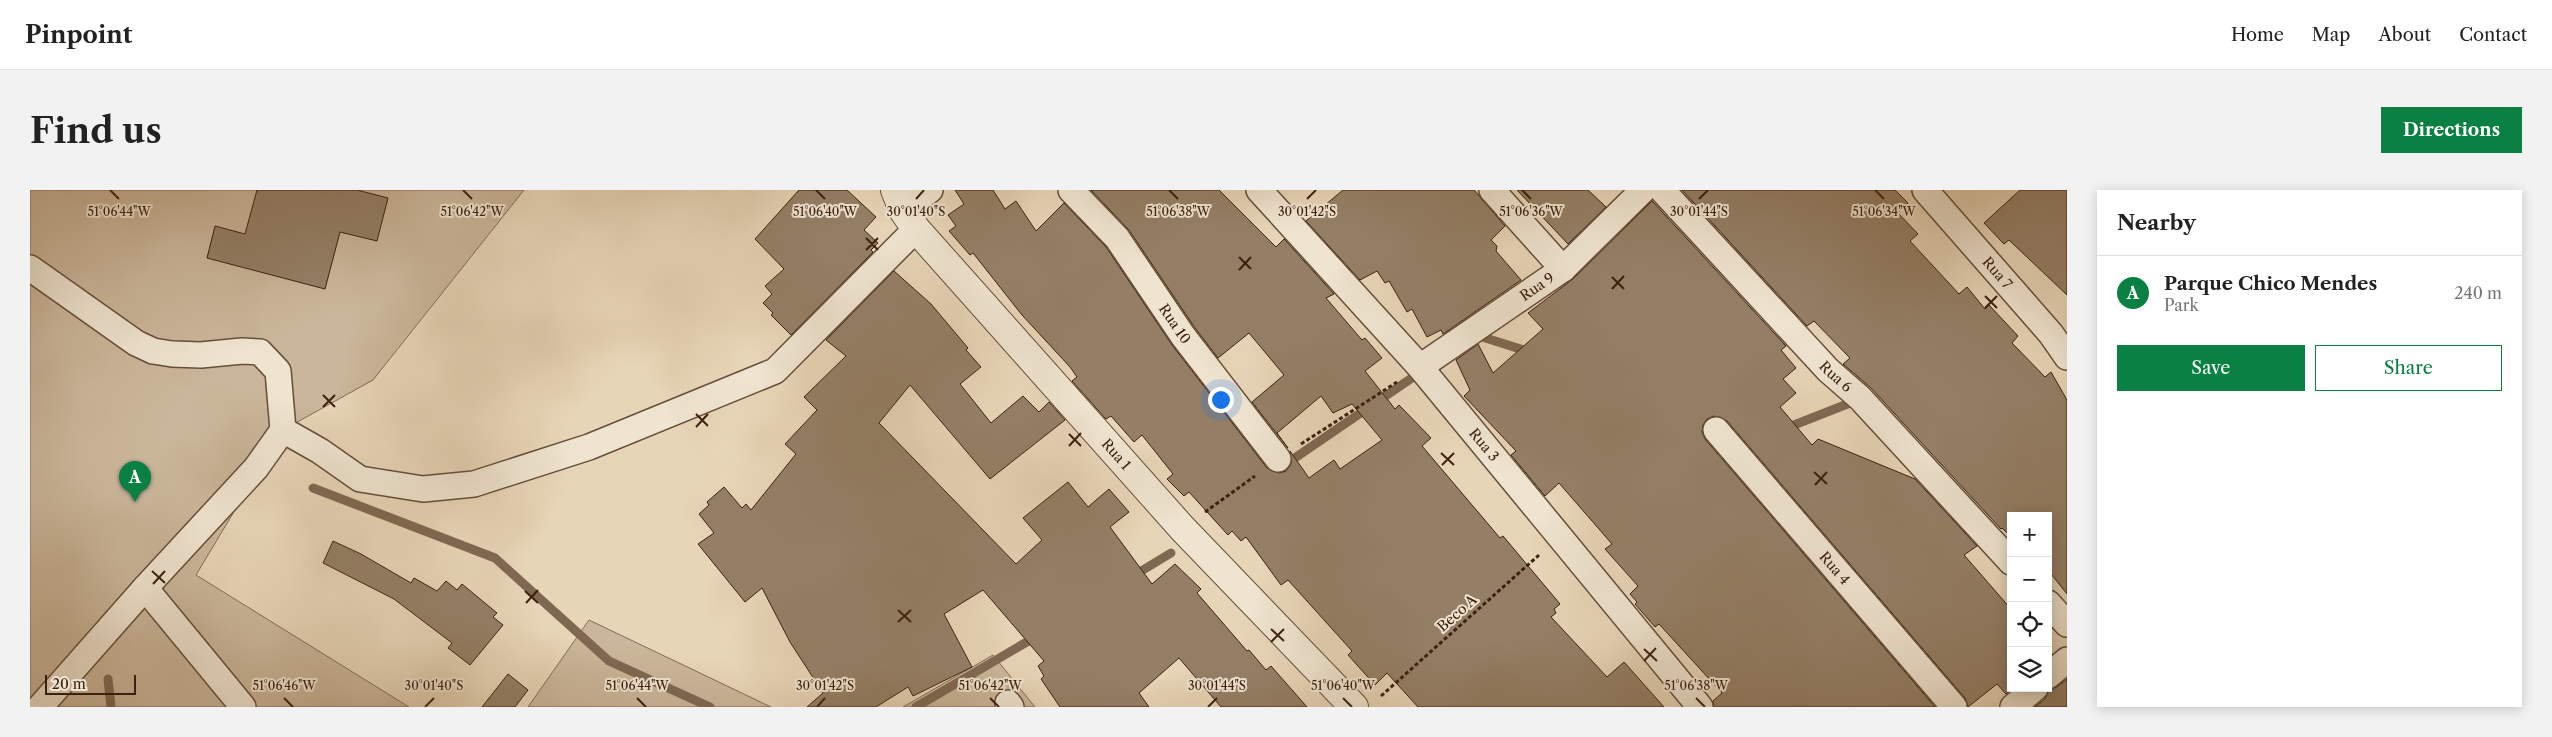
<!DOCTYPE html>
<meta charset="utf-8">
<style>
:root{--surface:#fff;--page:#f2f2f2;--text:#222;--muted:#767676;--line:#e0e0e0;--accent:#0b8043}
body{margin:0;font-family:"Libre Caslon Text",serif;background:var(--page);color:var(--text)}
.controls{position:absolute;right:15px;bottom:15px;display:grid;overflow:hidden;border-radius:0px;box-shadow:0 2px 12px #0003}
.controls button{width:45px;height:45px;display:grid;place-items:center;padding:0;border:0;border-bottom:1px solid var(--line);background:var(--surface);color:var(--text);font:25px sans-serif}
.scale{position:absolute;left:15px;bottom:12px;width:91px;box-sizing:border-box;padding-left:5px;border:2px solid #3b210f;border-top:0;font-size:14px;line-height:18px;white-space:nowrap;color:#3b210f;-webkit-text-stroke:4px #efe4d0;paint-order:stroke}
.you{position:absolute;left:1190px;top:209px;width:18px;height:18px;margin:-12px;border:4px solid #fff;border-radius:50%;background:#1a73e8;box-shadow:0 0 0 8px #1a73e833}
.badge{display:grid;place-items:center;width:32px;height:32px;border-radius:50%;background:var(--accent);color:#fff;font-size:16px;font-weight:700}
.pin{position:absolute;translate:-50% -41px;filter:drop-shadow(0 1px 2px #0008)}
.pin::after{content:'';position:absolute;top:26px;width:18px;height:15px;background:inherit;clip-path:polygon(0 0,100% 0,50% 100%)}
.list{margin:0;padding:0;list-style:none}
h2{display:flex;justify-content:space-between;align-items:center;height:65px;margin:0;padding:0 20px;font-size:21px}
h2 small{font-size:16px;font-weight:400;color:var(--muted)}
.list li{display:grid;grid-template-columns:32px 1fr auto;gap:15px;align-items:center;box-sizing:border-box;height:75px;padding:0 20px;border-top:1px solid var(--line)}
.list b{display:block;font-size:19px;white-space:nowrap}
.list p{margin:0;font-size:16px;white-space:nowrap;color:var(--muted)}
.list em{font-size:16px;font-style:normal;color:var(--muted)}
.actions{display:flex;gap:10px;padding:15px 20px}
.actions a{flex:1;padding:11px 0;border:1px solid var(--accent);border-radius:0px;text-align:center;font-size:18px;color:var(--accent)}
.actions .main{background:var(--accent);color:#fff}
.icon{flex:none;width:28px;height:28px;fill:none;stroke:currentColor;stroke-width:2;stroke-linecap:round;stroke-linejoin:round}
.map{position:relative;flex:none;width:2037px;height:517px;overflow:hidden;border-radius:0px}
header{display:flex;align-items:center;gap:30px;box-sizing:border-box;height:70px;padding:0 25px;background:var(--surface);border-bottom:1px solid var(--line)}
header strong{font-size:24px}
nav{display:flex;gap:28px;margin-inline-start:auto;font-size:18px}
.intro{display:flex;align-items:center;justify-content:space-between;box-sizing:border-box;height:120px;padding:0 30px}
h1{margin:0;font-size:35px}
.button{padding:12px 22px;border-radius:0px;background:var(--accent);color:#fff;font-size:18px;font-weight:700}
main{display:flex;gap:30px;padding:0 30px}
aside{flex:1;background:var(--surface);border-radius:0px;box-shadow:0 2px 12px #0003}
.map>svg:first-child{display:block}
.green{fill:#cab69a;stroke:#826c54}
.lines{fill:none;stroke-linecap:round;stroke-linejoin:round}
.stream{stroke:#7f6852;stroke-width:9}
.building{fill:#947f66;stroke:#3b210f}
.minor-casing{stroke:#664e39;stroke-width:28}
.tertiary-casing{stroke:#664e39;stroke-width:30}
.path{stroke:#3b210f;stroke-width:3;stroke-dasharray:4 2.5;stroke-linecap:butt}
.minor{stroke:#efe4d0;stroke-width:25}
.tertiary{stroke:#efe4d0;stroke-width:28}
.ticks{fill:none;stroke:#3b210f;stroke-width:2}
.labels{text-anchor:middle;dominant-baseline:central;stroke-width:4;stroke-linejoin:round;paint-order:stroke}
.street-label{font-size:14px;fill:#3b210f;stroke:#efe4d0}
.ticks-label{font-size:12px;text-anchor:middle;fill:#3b210f;stroke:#efe4d0;stroke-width:4;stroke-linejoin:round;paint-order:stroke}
</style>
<header>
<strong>Pinpoint</strong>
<nav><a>Home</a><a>Map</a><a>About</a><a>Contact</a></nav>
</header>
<div class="intro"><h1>Find us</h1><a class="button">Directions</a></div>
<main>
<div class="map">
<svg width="2037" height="517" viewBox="0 0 2037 517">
<rect width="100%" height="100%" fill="#e7d5b7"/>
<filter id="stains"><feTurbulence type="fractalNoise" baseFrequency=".004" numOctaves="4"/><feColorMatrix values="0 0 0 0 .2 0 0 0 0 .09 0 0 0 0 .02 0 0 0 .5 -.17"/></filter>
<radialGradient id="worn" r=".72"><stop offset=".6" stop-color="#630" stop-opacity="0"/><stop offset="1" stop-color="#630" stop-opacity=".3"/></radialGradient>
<g class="green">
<polygon points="0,0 494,0 343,190 253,240 166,385 379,517 0,517"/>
<polygon points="559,430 741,517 498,517"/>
<polygon points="963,465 1005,517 873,517"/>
</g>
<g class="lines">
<g class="stream">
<polyline points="1444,146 1446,145 1500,162"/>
<polyline points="1755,236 1759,237 1825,211"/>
<polyline points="1256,274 1392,181"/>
<polyline points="283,298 465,368 579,471 680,517"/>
<polyline points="1103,386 1141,363"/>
<polyline points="78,489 81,517"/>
<polyline points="886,517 1007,446"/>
</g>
</g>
<g class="building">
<polygon points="227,0 327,0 358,8 347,51 310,42 295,99 177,68 185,36 215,44"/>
<polygon points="769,0 817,0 846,27 834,40 848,53 841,60 843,62 761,145 741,125 743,123 733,113 742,104 735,96 754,79 725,49"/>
<polygon points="925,0 963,0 975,19 986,11 1006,41 1034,13 1076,57 1142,155 1237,278 1249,283 1256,281 1261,274 1260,261 1279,288 1304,270 1310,279 1352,250 1322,214 1303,223 1291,206 1247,243 1258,258 1222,212 1254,185 1219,143 1188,168 1165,138 1099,40 1061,0 1189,0 1246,57 1254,49 1304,104 1296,108 1332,150 1335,148 1352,168 1335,181 1365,219 1369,215 1401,248 1392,256 1470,348 1473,346 1530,414 1524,419 1526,423 1521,427 1577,487 1594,472 1634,517 1388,517 1357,483 1345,495 1318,465 1322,461 1258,390 1251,395 1216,347 1211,351 1202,341 1198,345 1159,302 1154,306 1137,289 1143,284 1112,245 1104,252 1081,226 1076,229 1042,191 1047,187 1040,177 992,125 943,63 940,65 919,41 926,36 918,25 934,14"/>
<polygon points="1313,0 1444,0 1475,36 1461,50 1467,56 1466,61 1491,90 1413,144 1411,140 1397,147 1382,119 1377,122 1359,91 1355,93 1347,81 1330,90 1276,31"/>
<polygon points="1487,0 1558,0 1576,17 1538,54"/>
<polygon points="1652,0 1865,0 1878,13 1868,23 1888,44 1880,51 1929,104 1937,97 1955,119 1959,115 1988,146 1982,153 2015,187 2021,182 2037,210 2037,404 2018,380 2018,326 1981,326 1981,347 1972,338 1971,339 1841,198 1813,174 1820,168 1784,131 1777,136"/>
<polygon points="1990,0 2037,0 2037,105 1979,50 1974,54 1954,33"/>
<polygon points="1622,11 1756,156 1751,160 1766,178 1753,189 1766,203 1750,217 1782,255 1788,249 1885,289 1947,356 1934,365 1981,419 1981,498 1983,498 1976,504 1967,494 1938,517 1935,508 1697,231 1684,226 1677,229 1673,235 1672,242 1675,249 1905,517 1684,517 1683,511 1692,503 1629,434 1625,437 1605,414 1607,412 1600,404 1608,396 1575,359 1582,354 1529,293 1515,306 1481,265 1486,261 1434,206 1440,200 1426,170 1448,154 1463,183 1513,139 1498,123 1543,89"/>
<polygon points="864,81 901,114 938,158 936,160 951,177 930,194 961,233 993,206 1009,222 1019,212 1035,230 960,289 880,195 849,233 986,374 1012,350 993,328 1038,292 1058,317 1079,299 1099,322 1080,337 1122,394 1145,374 1171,399 1167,403 1217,461 1219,460 1236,480 1241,476 1277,517 1191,517 1149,468 1109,503 1119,517 1030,517 1011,489 1014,486 1008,476 1014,471 953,400 914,424 942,477 883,506 878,497 846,517 777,517 793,503 760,452 732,398 715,412 668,354 684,343 669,324 679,315 677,312 694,297 712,318 716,314 721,320 766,264 755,254 787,220 774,207 816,166 796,150"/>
<polygon points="303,351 331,364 381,393 384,388 407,401 416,391 427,400 432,394 467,423 463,427 473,435 440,475 418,458 422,453 364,409 293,373"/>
<polygon points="478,484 498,500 485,517 452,517"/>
<polygon points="2037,489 2037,517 2005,517 2015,509 2019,500 2027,497"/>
</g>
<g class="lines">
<defs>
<g id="minor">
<path id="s1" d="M1041,0L1087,48L1153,146L1248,269"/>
<path id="s2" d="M1229,0L1390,177L1670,517"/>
<polyline points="1462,0 1533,79"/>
<path id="s3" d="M1632,0L1798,180L1830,208L1981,372"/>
<path id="s4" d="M1895,0L2021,144L2037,167"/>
<polyline points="873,20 900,0"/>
<polyline points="0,78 106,153 123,161 142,164 171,165 212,161 230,162 248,181 253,240 226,278 115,398 10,517"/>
<path id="s5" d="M1390,177L1533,79L1613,0"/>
<polyline points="253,240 290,261 330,289 393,299 444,294 559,257 745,181 886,39"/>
<path id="s6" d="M1686,240L1924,517"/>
<polyline points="115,398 213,517"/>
<polyline points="2018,413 2037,434"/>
<polyline points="2018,486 2037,470"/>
<polyline points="978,513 981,517"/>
<polyline points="1983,517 2005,498"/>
</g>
<g id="tertiary">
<path id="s7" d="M865,0L873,20L886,39L1152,338L1324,517"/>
</g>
</defs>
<use href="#minor" class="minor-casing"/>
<use href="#tertiary" class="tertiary-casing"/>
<g class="path">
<polyline points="1271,254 1367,192"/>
<polyline points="1175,322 1225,286"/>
<polyline points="1351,506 1509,365"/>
</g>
<use href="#minor" class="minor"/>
<use href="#tertiary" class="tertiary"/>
</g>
<path class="ticks" d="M80,0L89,9M433,0L442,9M786,0L795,9M1139,0L1148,9M1492,0L1501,9M1845,0L1854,9M886,9L894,0M1277,9L1286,0M1669,9L1678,0M836,48L848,60M836,60L848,48M1209,67L1221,79M1209,80L1221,67M1582,87L1594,99M1582,99L1594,86M1955,106L1967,118M1955,118L1967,106M293,205L305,217M293,217L305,205M666,224L678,236M666,237L678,224M1039,244L1051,256M1039,256L1051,243M1411,263L1424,275M1412,275L1424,263M1784,282L1797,294M1785,295L1797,282M122,381L135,393M123,394L135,381M495,401L508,413M496,413L508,400M868,420L881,432M868,432L881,420M1241,439L1254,451M1241,452L1254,439M1614,459L1627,471M1614,471L1626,458M254,508L263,517M607,508L616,517M960,508L969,517M1313,508L1322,517M1666,508L1675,517M395,517L404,508M787,517L795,508M1178,517L1187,508"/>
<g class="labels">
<g class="street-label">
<text stroke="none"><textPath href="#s4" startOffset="110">Rua 7</textPath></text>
<text stroke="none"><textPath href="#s5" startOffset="142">Rua 9</textPath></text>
<text stroke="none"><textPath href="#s1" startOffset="170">Rua 10</textPath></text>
<text stroke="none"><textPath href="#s3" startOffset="255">Rua 6</textPath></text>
<text stroke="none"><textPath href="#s2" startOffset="340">Rua 3</textPath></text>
<text stroke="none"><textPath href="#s7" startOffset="346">Rua 1</textPath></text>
<text stroke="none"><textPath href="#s6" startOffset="182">Rua 4</textPath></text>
<text transform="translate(1427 423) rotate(-42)">Beco A</text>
</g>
</g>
<g class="ticks-label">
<text x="89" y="26">51°06'44"W</text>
<text x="442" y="26">51°06'42"W</text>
<text x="795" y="26">51°06'40"W</text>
<text x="1148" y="26">51°06'38"W</text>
<text x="1501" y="26">51°06'36"W</text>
<text x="1854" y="26">51°06'34"W</text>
<text x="1669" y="26">30°01'44"S</text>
<text x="886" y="26">30°01'40"S</text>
<text x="1277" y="26">30°01'42"S</text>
<text x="404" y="500">30°01'40"S</text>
<text x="795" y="500">30°01'42"S</text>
<text x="1187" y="500">30°01'44"S</text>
<text x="254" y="500">51°06'46"W</text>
<text x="607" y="500">51°06'44"W</text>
<text x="960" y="500">51°06'42"W</text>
<text x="1313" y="500">51°06'40"W</text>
<text x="1666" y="500">51°06'38"W</text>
</g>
<rect width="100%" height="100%" filter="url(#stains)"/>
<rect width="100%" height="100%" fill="url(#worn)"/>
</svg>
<div class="controls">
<button>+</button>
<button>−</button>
<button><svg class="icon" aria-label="locate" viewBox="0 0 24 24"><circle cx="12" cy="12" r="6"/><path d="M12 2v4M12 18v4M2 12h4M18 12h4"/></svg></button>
<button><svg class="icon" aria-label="layers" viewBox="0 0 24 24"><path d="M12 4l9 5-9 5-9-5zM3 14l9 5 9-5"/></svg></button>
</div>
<div class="scale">20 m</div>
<div class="you"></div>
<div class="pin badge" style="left:105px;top:312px">A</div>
</div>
<aside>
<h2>Nearby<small></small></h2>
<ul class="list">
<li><span class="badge">A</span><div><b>Parque Chico Mendes</b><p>Park</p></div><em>240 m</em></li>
</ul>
<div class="actions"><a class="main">Save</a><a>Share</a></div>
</aside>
</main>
